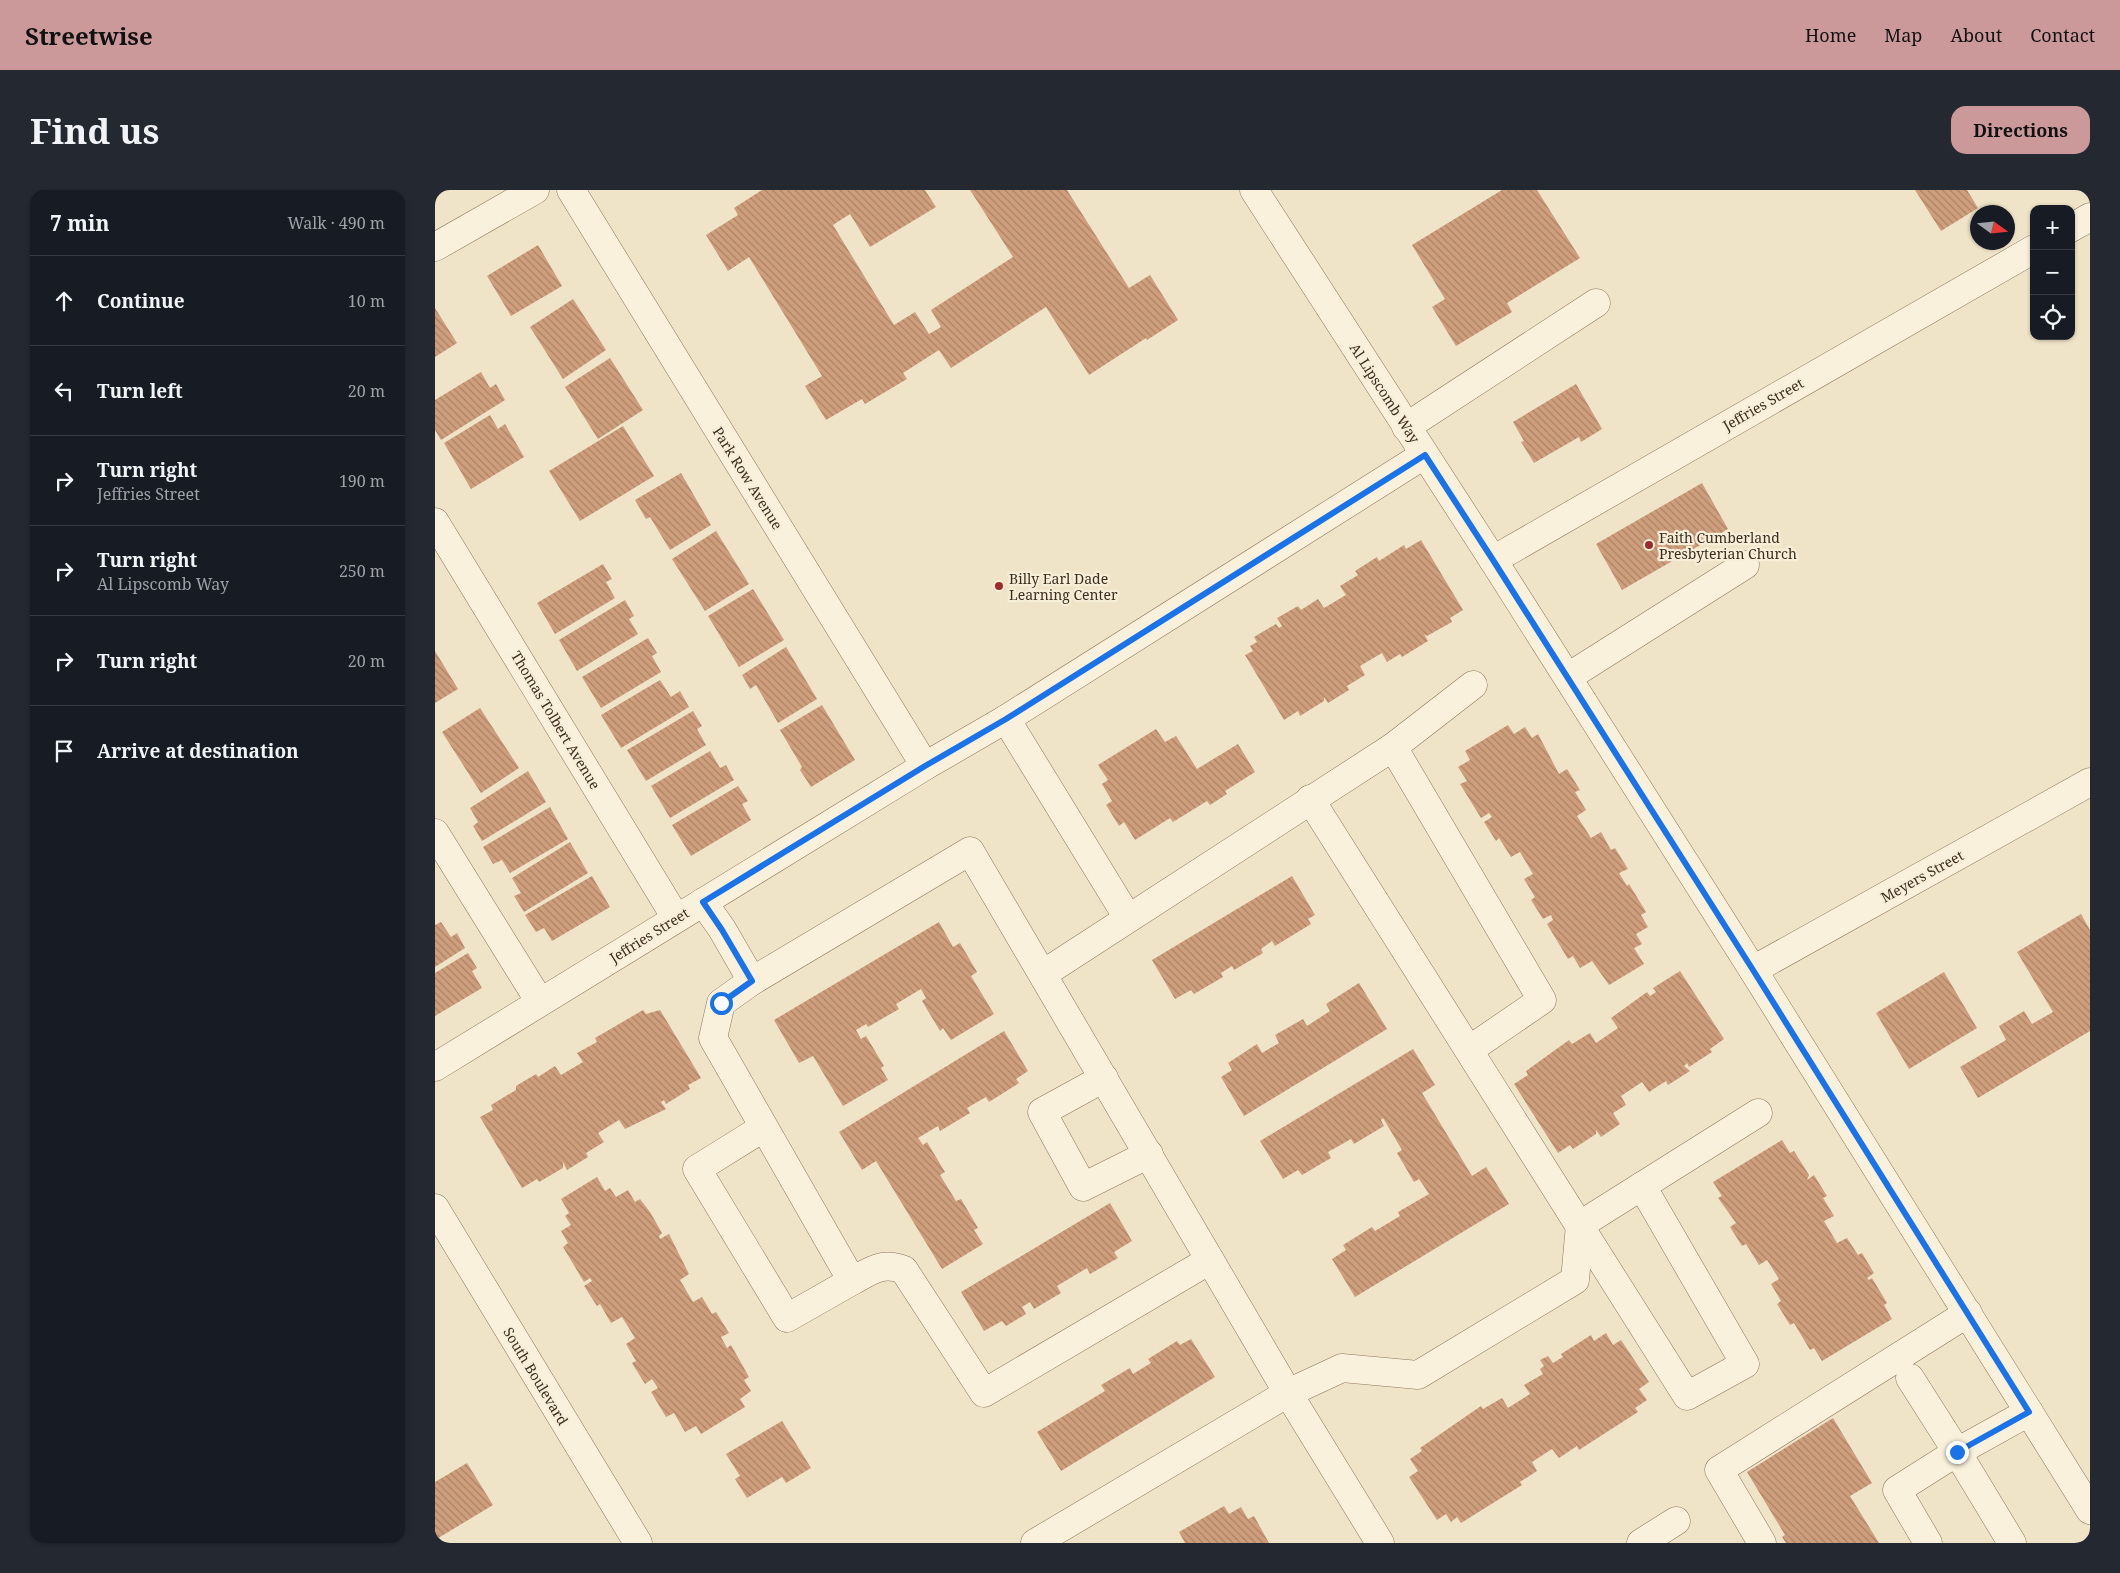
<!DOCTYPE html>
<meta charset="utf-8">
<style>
:root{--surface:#171b24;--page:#242831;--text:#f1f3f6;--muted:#9ea1a6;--line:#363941;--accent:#cc999b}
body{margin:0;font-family:"Noto Serif",serif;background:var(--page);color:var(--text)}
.controls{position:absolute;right:15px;top:15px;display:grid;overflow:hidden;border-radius:10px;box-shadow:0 1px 4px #0004}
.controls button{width:45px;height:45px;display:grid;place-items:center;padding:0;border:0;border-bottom:1px solid var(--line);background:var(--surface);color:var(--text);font:25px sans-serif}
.compass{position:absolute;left:1535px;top:15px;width:45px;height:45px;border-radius:50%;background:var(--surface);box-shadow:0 1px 4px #0004;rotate:105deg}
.stop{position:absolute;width:15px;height:15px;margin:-11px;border:4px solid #1a73e8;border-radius:50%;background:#fff}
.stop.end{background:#1a73e8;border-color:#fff;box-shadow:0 1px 5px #0008}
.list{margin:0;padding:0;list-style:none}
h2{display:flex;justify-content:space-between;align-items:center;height:65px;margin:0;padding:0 20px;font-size:21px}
h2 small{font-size:16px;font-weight:400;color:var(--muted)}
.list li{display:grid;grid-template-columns:32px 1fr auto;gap:15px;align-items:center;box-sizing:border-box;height:90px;padding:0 20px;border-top:1px solid var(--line)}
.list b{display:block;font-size:19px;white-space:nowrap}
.list p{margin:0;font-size:16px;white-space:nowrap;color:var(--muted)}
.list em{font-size:16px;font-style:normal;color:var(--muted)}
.icon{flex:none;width:28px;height:28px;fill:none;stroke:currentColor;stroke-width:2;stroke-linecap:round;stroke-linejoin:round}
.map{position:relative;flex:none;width:1655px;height:1353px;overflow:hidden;border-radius:15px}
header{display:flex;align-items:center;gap:30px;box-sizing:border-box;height:70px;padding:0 25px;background:var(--accent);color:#111}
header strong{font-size:24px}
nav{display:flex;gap:28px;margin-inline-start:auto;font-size:18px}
.intro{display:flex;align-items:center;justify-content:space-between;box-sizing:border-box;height:120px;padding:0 30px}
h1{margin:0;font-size:35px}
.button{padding:12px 22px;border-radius:15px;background:var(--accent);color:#111;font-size:18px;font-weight:700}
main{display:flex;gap:30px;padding:0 30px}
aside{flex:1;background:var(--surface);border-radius:15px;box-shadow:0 1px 4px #0004}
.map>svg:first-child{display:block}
.building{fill:url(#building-back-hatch)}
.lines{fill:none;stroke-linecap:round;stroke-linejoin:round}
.minor-casing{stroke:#8d765c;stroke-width:29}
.minor{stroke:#faf1dc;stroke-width:28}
.route{stroke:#1a73e8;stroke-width:6}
.poi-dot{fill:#9e2a2b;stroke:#f7eed8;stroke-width:2}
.labels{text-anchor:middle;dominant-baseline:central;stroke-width:4.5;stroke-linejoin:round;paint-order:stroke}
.street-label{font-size:14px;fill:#3d2e20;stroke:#f7eed8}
.poi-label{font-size:14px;fill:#3d2e20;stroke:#f7eed8;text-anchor:start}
</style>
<header>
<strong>Streetwise</strong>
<nav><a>Home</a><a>Map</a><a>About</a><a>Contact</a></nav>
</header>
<div class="intro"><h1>Find us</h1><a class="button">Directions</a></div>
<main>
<aside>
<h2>7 min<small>Walk · 490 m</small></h2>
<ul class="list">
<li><svg class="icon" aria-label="ahead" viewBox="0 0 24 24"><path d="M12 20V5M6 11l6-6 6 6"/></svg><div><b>Continue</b></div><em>10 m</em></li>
<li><svg class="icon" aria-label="left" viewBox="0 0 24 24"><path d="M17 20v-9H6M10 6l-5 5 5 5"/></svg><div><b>Turn left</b></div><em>20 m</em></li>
<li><svg class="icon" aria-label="right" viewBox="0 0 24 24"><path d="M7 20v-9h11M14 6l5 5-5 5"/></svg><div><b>Turn right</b><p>Jeffries Street</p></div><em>190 m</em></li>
<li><svg class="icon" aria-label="right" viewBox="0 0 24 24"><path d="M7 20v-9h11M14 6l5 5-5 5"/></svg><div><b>Turn right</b><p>Al Lipscomb Way</p></div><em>250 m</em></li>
<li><svg class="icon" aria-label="right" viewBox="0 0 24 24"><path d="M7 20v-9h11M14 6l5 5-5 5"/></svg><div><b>Turn right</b></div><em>20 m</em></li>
<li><svg class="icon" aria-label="arrive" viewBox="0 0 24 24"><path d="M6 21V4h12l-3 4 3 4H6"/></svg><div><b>Arrive at destination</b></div></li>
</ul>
</aside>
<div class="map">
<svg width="1655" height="1353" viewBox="0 0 1655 1353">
<defs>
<pattern id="building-back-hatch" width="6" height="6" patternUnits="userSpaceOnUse" patternTransform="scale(1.25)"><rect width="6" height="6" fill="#cf9f7d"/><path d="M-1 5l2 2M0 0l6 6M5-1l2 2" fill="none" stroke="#a98266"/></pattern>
</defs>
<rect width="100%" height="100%" fill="#f0e4c8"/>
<g class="building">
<polygon points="327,0 490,0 501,17 435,57 415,24 398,35 459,135 480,122 494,144 506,137 496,120 578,67 535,0 632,0 694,98 715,85 743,130 712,150 711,148 654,185 611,117 516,178 504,160 468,183 472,189 430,214 427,209 391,230 370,196 387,186 314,67 293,81 271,45 303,25 299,18"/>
<polygon points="1067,0 1102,0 1145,68 1072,113 1077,122 1021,156 997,117 1010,109 977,55"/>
<polygon points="1480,0 1532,0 1543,18 1506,41"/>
<polygon points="103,55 127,96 76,126 52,86"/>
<polygon points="138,109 171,160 128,189 95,137"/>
<polygon points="0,118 22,153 0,167"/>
<polygon points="175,168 208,220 163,249 130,197"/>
<polygon points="46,182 55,198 61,194 70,210 6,250 0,240 0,210"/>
<polygon points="1141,194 1167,239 1146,252 1144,247 1099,273 1086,252 1089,251 1078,232"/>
<polygon points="55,225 63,239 70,234 89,267 36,299 9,253"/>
<polygon points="188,236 219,286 145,331 114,281"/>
<polygon points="246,283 276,335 235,360 215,327 211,329 200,310"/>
<polygon points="1267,293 1293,339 1187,400 1161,354"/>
<polygon points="281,341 314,394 270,421 237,369"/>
<polygon points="986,350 1028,420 1015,428 1017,432 992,446 989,444 993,451 967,467 965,464 952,472 947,463 925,476 930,485 912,496 914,500 893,513 889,507 889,511 865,526 863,521 849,530 810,465 818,461 815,456 822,452 819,447 841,434 844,438 847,436 842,428 863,416 866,420 883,409 889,418 911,405 905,396 923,385 920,381 942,367 944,371 969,355 971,359"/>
<polygon points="168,374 177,389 171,392 180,408 120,444 102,413"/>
<polygon points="318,399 349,450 304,477 273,426"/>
<polygon points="190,410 199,426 194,429 203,444 142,481 124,450"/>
<polygon points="213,448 222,463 217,466 226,482 166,518 147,487"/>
<polygon points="351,457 382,509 343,533 321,495 315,499 307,485"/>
<polygon points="0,461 23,499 0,513"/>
<polygon points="225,490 236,507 245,501 254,517 186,558 166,525"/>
<polygon points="387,515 420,570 376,597 365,580 367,577 345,540"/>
<polygon points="45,518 84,578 46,603 7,542"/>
<polygon points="258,521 267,536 262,539 271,555 211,591 192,560"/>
<polygon points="1073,535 1079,544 1090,537 1097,548 1103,544 1124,584 1132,579 1145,600 1140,602 1151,620 1142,626 1156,648 1166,642 1176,660 1180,658 1193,679 1184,683 1192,696 1194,694 1211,722 1206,725 1213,737 1201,744 1207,754 1199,758 1209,774 1174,795 1157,771 1145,778 1138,766 1133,769 1112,734 1118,730 1116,725 1108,729 1096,710 1100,707 1089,689 1098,684 1085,662 1076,667 1064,648 1061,651 1049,632 1057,627 1054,623 1046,628 1025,594 1032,591 1023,577 1035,570 1030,561"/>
<polygon points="721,539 730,552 741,546 762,579 803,554 820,582 790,601 792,604 775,615 772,611 738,632 735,628 700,650 689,632 684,636 671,615 677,611 667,594 673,590 663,575"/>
<polygon points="275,561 285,578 291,575 299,590 235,628 216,596"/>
<polygon points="93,581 111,612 47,651 38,636 43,632 35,618"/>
<polygon points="303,596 313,611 307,614 316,630 256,666 237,635"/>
<polygon points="115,617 133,649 75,683 67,670 58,674 48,657"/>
<polygon points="135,652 153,683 89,722 79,706 86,703 77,688"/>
<polygon points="157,686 175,717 117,751 109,738 101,742 90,725"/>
<polygon points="857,686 880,725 873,729 876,734 840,756 837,751 826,759 828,763 799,780 797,776 786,783 788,787 759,804 756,800 740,809 717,770"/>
<polygon points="1646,724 1655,740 1655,841 1543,908 1525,877 1571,850 1564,836 1589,821 1597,834 1618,822 1582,762"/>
<polygon points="6,732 16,747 22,743 30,758 0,777 0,735"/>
<polygon points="504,732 518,757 525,753 542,782 536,786 559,824 516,850 508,838 505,841 487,811 491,808 486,799 461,814 464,819 433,837 431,834 421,840 426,849 431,846 449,876 446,878 453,890 408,916 378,866 364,873 339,830"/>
<polygon points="33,763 42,778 37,781 47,798 0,826 0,783"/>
<polygon points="1245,781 1289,849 1275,859 1277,862 1254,877 1252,873 1249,876 1255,881 1233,895 1231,891 1214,902 1207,892 1186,906 1191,915 1178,923 1185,934 1166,947 1161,940 1161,944 1138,959 1135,955 1123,963 1079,894 1093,885 1091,881 1134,850 1137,854 1155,843 1161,853 1183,838 1176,828 1212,802 1215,806 1221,802 1218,798"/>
<polygon points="1509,782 1542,838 1474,879 1441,823"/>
<polygon points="924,793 952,839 809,926 786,887 797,880 793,873 822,854 827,863 844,853 840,845 868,829 872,836 895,821 891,814"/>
<polygon points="208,820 211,824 225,820 266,888 253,895 255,899 231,914 229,910 226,912 231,919 190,939 184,930 163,943 169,952 151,963 153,967 132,980 128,972 128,978 104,992 102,989 87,998 45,927 58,920 56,915 81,900 81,896 101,884 103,887 120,876 126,885 148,872 142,863 162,852 160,848"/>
<polygon points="569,841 593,881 581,889 584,893 554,912 551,907 532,918 535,923 505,941 503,936 483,948 488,955 492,952 510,982 505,985 521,1011 526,1009 543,1038 539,1040 548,1054 507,1079 441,971 427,980 404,942"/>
<polygon points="978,859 1000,895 987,903 1037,986 1051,977 1074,1014 920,1107 897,1069 911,1060 908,1055 937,1037 940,1041 965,1026 963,1022 994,1004 984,989 979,992 962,963 967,960 948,928 946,930 949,936 919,954 916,949 893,962 896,968 867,985 863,980 848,989 825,951"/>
<polygon points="1347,950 1355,963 1359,961 1374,985 1372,990 1379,985 1392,1006 1388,1008 1399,1026 1389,1031 1402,1053 1412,1048 1423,1065 1427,1063 1439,1083 1432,1088 1434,1090 1437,1088 1452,1113 1449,1115 1457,1129 1387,1171 1379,1158 1375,1160 1359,1133 1355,1135 1342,1114 1346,1111 1336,1094 1344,1089 1332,1070 1324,1075 1311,1054 1307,1056 1295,1037 1301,1033 1283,1008 1287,1006 1278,992"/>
<polygon points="162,987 170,1001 175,998 181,1007 193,1000 200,1012 205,1009 215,1022 227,1043 224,1046 225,1049 234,1044 254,1084 245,1090 258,1112 267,1107 277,1124 281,1122 294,1143 286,1147 292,1158 296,1155 314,1187 309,1190 316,1201 305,1209 310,1217 266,1244 261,1236 250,1242 239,1223 231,1227 216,1202 223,1198 217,1189 210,1194 197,1173 201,1171 191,1154 200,1148 187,1127 176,1133 165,1114 162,1116 149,1096 157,1091 155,1088 149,1092 128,1057 133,1053 126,1041 136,1035 130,1026 134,1023 126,1009"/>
<polygon points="675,1013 697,1051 679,1062 683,1068 655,1084 652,1078 622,1096 626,1103 599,1119 595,1112 587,1117 591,1124 571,1136 567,1131 549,1141 526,1102"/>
<polygon points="1171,1143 1178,1155 1186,1150 1214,1192 1204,1199 1212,1210 1200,1218 1203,1222 1144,1260 1142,1256 1124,1268 1117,1259 1097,1272 1102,1281 1085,1292 1087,1295 1026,1333 1022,1327 1016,1332 1011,1324 1002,1330 974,1287 983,1281 975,1269 987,1261 985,1258 1046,1216 1048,1219 1067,1208 1073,1218 1095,1204 1089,1195 1108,1184 1105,1179 1109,1176 1105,1170 1113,1166 1118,1173 1128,1167 1126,1164 1156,1145 1159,1151"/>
<polygon points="756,1149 780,1187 626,1281 602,1242 670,1201 666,1195 695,1178 698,1184 716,1173 713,1169 742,1151 745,1155"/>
<polygon points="1398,1228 1437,1293 1415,1306 1444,1353 1351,1353 1347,1347 1350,1345 1312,1282"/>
<polygon points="347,1231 376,1278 351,1293 347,1287 312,1308 300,1289 305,1286 291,1264"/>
<polygon points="32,1273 58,1315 0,1350 0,1292"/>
<polygon points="789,1316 794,1324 806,1317 813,1329 819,1326 834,1353 750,1353 744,1342"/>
</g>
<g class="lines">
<defs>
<g id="minor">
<polyline points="136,0 490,576"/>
<polyline points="819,0 1058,370 1318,780 1655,1320"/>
<polyline points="1636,38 1655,27"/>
<polyline points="0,57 100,0"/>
<polyline points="971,237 1161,113"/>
<polyline points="0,332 241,728"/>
<polyline points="1058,370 1599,59"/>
<polyline points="1133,487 1310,375"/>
<polyline points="571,529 693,728"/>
<polyline points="958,557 1107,810 1034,860"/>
<polyline points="875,609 1252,1206 1310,1174 1207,996"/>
<polyline points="0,643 105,812"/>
<path d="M268,712L287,739L317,791L286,813L278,848L417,1091C436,1081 447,1071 469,1080L549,1203L775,1070"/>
<polyline points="1318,780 1655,592"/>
<polyline points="608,784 958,557 1038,495"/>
<polyline points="317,791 535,661 853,1203 945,1353"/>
<polyline points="0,877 490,576 571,529 989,265"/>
<polyline points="669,888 607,922 648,997 714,964"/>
<polyline points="328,938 262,979 352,1128 417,1091"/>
<polyline points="0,1018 203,1353"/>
<polyline points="1475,1188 1522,1262 1462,1300 1493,1353"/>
<polyline points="600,1353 853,1203 907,1178 983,1185 1140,1090 1145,1035 1323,923"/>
<polyline points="1206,1353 1241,1331"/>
<polyline points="1327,1353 1284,1280 1533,1123"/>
<polyline points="1577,1353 1522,1262 1594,1222"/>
</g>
</defs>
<use href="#minor" class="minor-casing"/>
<use href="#minor" class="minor"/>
</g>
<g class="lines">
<polyline class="route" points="286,813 317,791 287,740 268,712 490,576 571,529 990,265 1058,370 1318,780 1594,1222 1522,1262"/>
</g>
<g class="poi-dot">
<circle cx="1214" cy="355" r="5"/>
<circle cx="564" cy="396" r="5"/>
</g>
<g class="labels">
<g class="street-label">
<text transform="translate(950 203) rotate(57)">Al Lipscomb Way</text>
<text transform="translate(1328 214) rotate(-30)">Jeffries Street</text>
<text transform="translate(313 288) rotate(58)">Park Row Avenue</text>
<text transform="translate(121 530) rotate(59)">Thomas Tolbert Avenue</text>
<text transform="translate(1487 686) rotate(-29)">Meyers Street</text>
<text transform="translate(214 745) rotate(-32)">Jeffries Street</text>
<text transform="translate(101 1186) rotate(59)">South Boulevard</text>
</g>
<g class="poi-label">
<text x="1224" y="347">Faith Cumberland<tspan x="1224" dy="16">Presbyterian Church</tspan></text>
<text x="574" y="388">Billy Earl Dade<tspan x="574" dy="16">Learning Center</tspan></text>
</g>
</g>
</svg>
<div class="controls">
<button>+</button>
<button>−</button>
<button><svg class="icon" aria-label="locate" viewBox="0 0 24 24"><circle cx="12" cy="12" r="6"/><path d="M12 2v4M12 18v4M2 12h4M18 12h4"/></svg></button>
</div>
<svg class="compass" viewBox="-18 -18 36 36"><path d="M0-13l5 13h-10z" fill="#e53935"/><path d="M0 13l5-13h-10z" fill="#9ea1a6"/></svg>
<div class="stop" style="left:286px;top:813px"></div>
<div class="stop end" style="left:1522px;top:1262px"></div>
</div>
</main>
